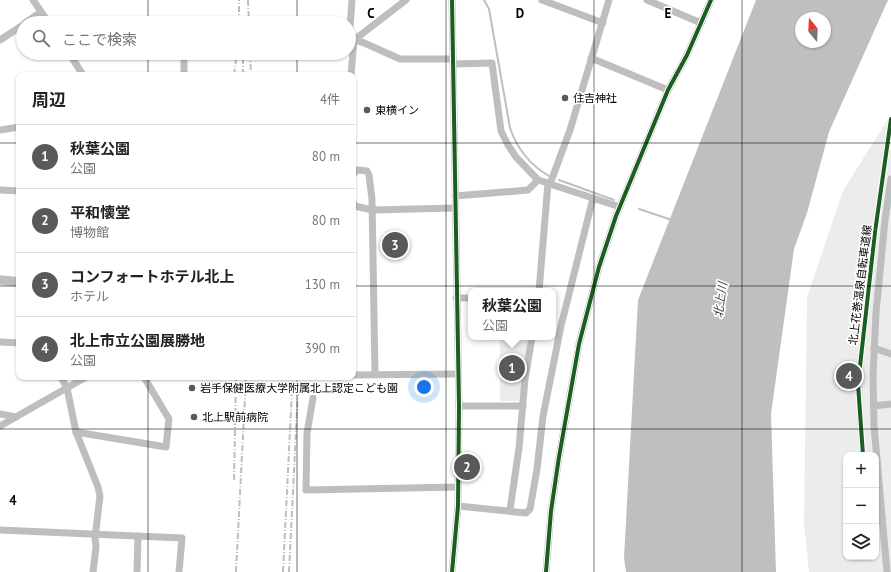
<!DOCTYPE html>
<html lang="ja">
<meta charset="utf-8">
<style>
:root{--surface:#fff;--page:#f2f2f2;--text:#222;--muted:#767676;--line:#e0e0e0;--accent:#595959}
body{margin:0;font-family:"PT Sans","Noto Sans JP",sans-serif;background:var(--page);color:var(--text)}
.controls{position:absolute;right:12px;bottom:12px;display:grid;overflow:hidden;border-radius:8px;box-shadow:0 1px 3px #0004}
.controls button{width:36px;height:36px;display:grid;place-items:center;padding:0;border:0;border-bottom:1px solid var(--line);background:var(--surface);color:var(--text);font:20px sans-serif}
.compass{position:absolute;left:795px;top:12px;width:36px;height:36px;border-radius:50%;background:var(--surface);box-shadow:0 1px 3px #0004;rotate:342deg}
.you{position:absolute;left:424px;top:387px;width:14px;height:14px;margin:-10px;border:3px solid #fff;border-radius:50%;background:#1a73e8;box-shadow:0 0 0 6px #1a73e833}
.badge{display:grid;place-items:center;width:26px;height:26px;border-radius:50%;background:var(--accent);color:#fff;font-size:13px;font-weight:700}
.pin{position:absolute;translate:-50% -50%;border:2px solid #fff;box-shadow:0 1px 4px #0006}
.popup{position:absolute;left:468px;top:288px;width:88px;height:52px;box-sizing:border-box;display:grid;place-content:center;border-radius:8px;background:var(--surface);filter:drop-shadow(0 1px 3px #0005);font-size:13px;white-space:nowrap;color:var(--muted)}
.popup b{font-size:15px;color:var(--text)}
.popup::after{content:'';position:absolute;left:50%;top:100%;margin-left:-8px;border:8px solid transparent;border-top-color:var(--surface)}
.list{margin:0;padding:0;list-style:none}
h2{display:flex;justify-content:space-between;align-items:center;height:52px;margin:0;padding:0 16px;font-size:17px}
h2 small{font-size:13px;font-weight:400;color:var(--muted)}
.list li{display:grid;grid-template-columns:26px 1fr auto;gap:12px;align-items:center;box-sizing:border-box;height:64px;padding:0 16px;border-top:1px solid var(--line)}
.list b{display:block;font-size:15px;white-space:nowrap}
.list p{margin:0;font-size:13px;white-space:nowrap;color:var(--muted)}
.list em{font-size:13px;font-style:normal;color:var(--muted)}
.icon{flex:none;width:22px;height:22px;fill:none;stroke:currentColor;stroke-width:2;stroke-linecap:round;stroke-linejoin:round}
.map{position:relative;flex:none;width:891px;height:572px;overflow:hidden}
.search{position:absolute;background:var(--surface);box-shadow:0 1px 3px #0004;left:16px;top:16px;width:340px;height:44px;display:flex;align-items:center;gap:10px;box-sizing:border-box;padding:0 14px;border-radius:22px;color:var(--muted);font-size:15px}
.panel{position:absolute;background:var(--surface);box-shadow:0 1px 3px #0004;left:16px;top:72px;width:340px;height:308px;border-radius:8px}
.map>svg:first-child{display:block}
.green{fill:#ececec;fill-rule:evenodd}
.water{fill:#bfbfbf;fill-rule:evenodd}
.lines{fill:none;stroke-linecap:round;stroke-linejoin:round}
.stream{stroke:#bfbfbf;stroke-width:2}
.major-casing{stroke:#dbdbdb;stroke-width:10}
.minor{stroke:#bebebe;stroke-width:7}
.major{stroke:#bebebe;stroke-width:9}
.rail{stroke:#bebebe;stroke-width:2;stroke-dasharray:6 2 1 2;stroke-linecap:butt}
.cycleway-casing{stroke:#fff;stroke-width:6}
.cycleway{stroke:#1b5e20;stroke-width:4}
.grid{fill:none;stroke:#000;stroke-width:1;stroke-opacity:0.55}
.poi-dot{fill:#595959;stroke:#fff;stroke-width:1.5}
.labels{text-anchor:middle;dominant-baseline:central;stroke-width:3.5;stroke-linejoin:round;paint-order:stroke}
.poi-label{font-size:11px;fill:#000;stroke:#fff;text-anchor:start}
.street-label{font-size:11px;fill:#000;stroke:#fff}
.water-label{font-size:12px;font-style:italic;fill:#444;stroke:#fff}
.grid-label{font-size:13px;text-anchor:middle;font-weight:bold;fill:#000;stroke:#fff;stroke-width:3.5;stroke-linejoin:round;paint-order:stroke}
</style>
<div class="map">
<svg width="891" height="572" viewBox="0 0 891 572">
<rect width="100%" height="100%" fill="#fff"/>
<g class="green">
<path d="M891,114V572H809L804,523L807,297L843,191ZM846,455H876V557H846Z"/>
<polygon points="500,337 530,337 520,401 500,401"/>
</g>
<path class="water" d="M756,0H888L829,132L807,213L794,249L771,414L776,572H626L624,558L638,300ZM801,18H825V42H801Z"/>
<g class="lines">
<g class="stream">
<path d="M484,0L489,9L510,128C517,148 530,165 549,176"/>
<polyline points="559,180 614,200"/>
<polyline points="639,209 672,220"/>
</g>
<defs>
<polyline id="major" points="0,280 19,282"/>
</defs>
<use href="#major" class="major-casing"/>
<g class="minor">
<polyline points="33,0 49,23"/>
<polyline points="542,0 603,23"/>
<polyline points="609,0 570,130 550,184 620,207"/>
<polyline points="647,0 701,23"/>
<polyline points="25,23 41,12"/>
<polyline points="0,40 23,25"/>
<polyline points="354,40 362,42 400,59 453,59"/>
<polyline points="354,40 406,0"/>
<polyline points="69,53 83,75"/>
<polyline points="591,58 668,90"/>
<polyline points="453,64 492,63 501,131 508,145 516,157 538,180 548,183 539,291"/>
<polyline points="184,75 184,53"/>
<polyline points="351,75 354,40 350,28 352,0"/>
<polyline points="0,130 19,127"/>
<polyline points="353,175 354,173 358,170 367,171 369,175 372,199 375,374"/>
<polyline points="0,190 19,191"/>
<polyline points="455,196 528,190 538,180"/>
<polyline points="353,202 355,206 372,210 455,208"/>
<polyline points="456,298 471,298"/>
<polyline points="0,342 19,343"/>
<polyline points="874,348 891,354"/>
<polyline points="353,375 457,374"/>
<polyline points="61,377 67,388 76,432 98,487 100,496 95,538 96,547 93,572"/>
<polyline points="313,398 307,433 306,490 458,487"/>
<polyline points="459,406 523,406"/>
<polyline points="874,406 891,404"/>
<polyline points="0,414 16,417"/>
<polyline points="0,426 86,377"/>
<polyline points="76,432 166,447 169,419 144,377"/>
<polyline points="458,506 526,513 530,509 537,469 543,416 561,326 593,198"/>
<polyline points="510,510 519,448 525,379 532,337"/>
<polyline points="0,530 182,538 179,572"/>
<polyline points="137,572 138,536"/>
<polyline points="452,572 458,506 459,406 452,0"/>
<polyline points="546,572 551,511 559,457 579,344 599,267 616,216 668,90 687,55 711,0"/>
<polyline points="887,572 874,426 873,375 876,313 885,220 891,179"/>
</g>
<use href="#major" class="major"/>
<g class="rail">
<polyline points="248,0 249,23"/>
<polyline points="239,23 239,0"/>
<polyline points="250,53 251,75"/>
<polyline points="234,75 237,53"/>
<polyline points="243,75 243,53"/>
<polyline points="234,480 236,377"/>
<polyline points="236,572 246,377"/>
<polyline points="283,572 292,390"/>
<polyline points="289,572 298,391"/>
</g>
<defs>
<g id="cycleway">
<polyline points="863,455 858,384 875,232 891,119"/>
<polyline points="452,572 458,506 459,406 452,0"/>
<polyline points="546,572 551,511 559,457 579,344 599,267 616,216 668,90 687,55 711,0"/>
</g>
</defs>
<use href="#cycleway" class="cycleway-casing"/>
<use href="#cycleway" class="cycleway"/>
</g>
<path class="grid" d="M148,0V23M297,0V23M446,0V572M594,0V572M742,0V572M148,53V75M297,53V75M0,143H19M353,143H891M0,286H19M353,286H891M148,377V572M297,377V572M0,429H891"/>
<g class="poi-dot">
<circle cx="565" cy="98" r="4"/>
<circle cx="367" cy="110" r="4"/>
<circle cx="192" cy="388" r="4"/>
<circle cx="194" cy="417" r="4"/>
</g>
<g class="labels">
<g class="poi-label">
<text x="573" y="98">住吉神社</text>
<text x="375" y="110">東横イン</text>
<text x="200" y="388">岩手保健医療大学附属北上認定こども園</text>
<text x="202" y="417">北上駅前病院</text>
</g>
<g class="street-label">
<text transform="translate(860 285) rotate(-83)">北上花巻温泉自転車道線</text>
</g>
<g class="water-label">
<text transform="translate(720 300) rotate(-82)">北上川</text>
</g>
</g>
<g class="grid-label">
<text x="371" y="18">C</text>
<text x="520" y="18">D</text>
<text x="668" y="18">E</text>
<text x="13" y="505">4</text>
</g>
</svg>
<div class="controls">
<button>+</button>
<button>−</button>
<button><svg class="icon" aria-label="layers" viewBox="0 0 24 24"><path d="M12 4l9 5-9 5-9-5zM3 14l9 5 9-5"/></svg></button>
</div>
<svg class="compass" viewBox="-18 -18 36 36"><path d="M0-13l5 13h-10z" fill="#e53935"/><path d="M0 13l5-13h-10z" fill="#767676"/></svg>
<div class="you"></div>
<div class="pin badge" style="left:512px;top:368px">1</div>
<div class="popup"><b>秋葉公園</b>公園</div>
<div class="pin badge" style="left:467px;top:467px">2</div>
<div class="pin badge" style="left:395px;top:245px">3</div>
<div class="pin badge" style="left:849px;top:376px">4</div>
<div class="search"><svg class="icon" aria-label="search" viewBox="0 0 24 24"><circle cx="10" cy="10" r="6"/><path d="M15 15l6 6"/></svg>ここで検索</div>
<section class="panel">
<h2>周辺<small>4件</small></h2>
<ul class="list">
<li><span class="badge">1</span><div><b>秋葉公園</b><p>公園</p></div><em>80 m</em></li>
<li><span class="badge">2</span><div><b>平和懐堂</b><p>博物館</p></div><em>80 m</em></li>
<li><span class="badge">3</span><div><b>コンフォートホテル北上</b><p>ホテル</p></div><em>130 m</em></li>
<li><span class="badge">4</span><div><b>北上市立公園展勝地</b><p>公園</p></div><em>390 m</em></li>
</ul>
</section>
</div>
